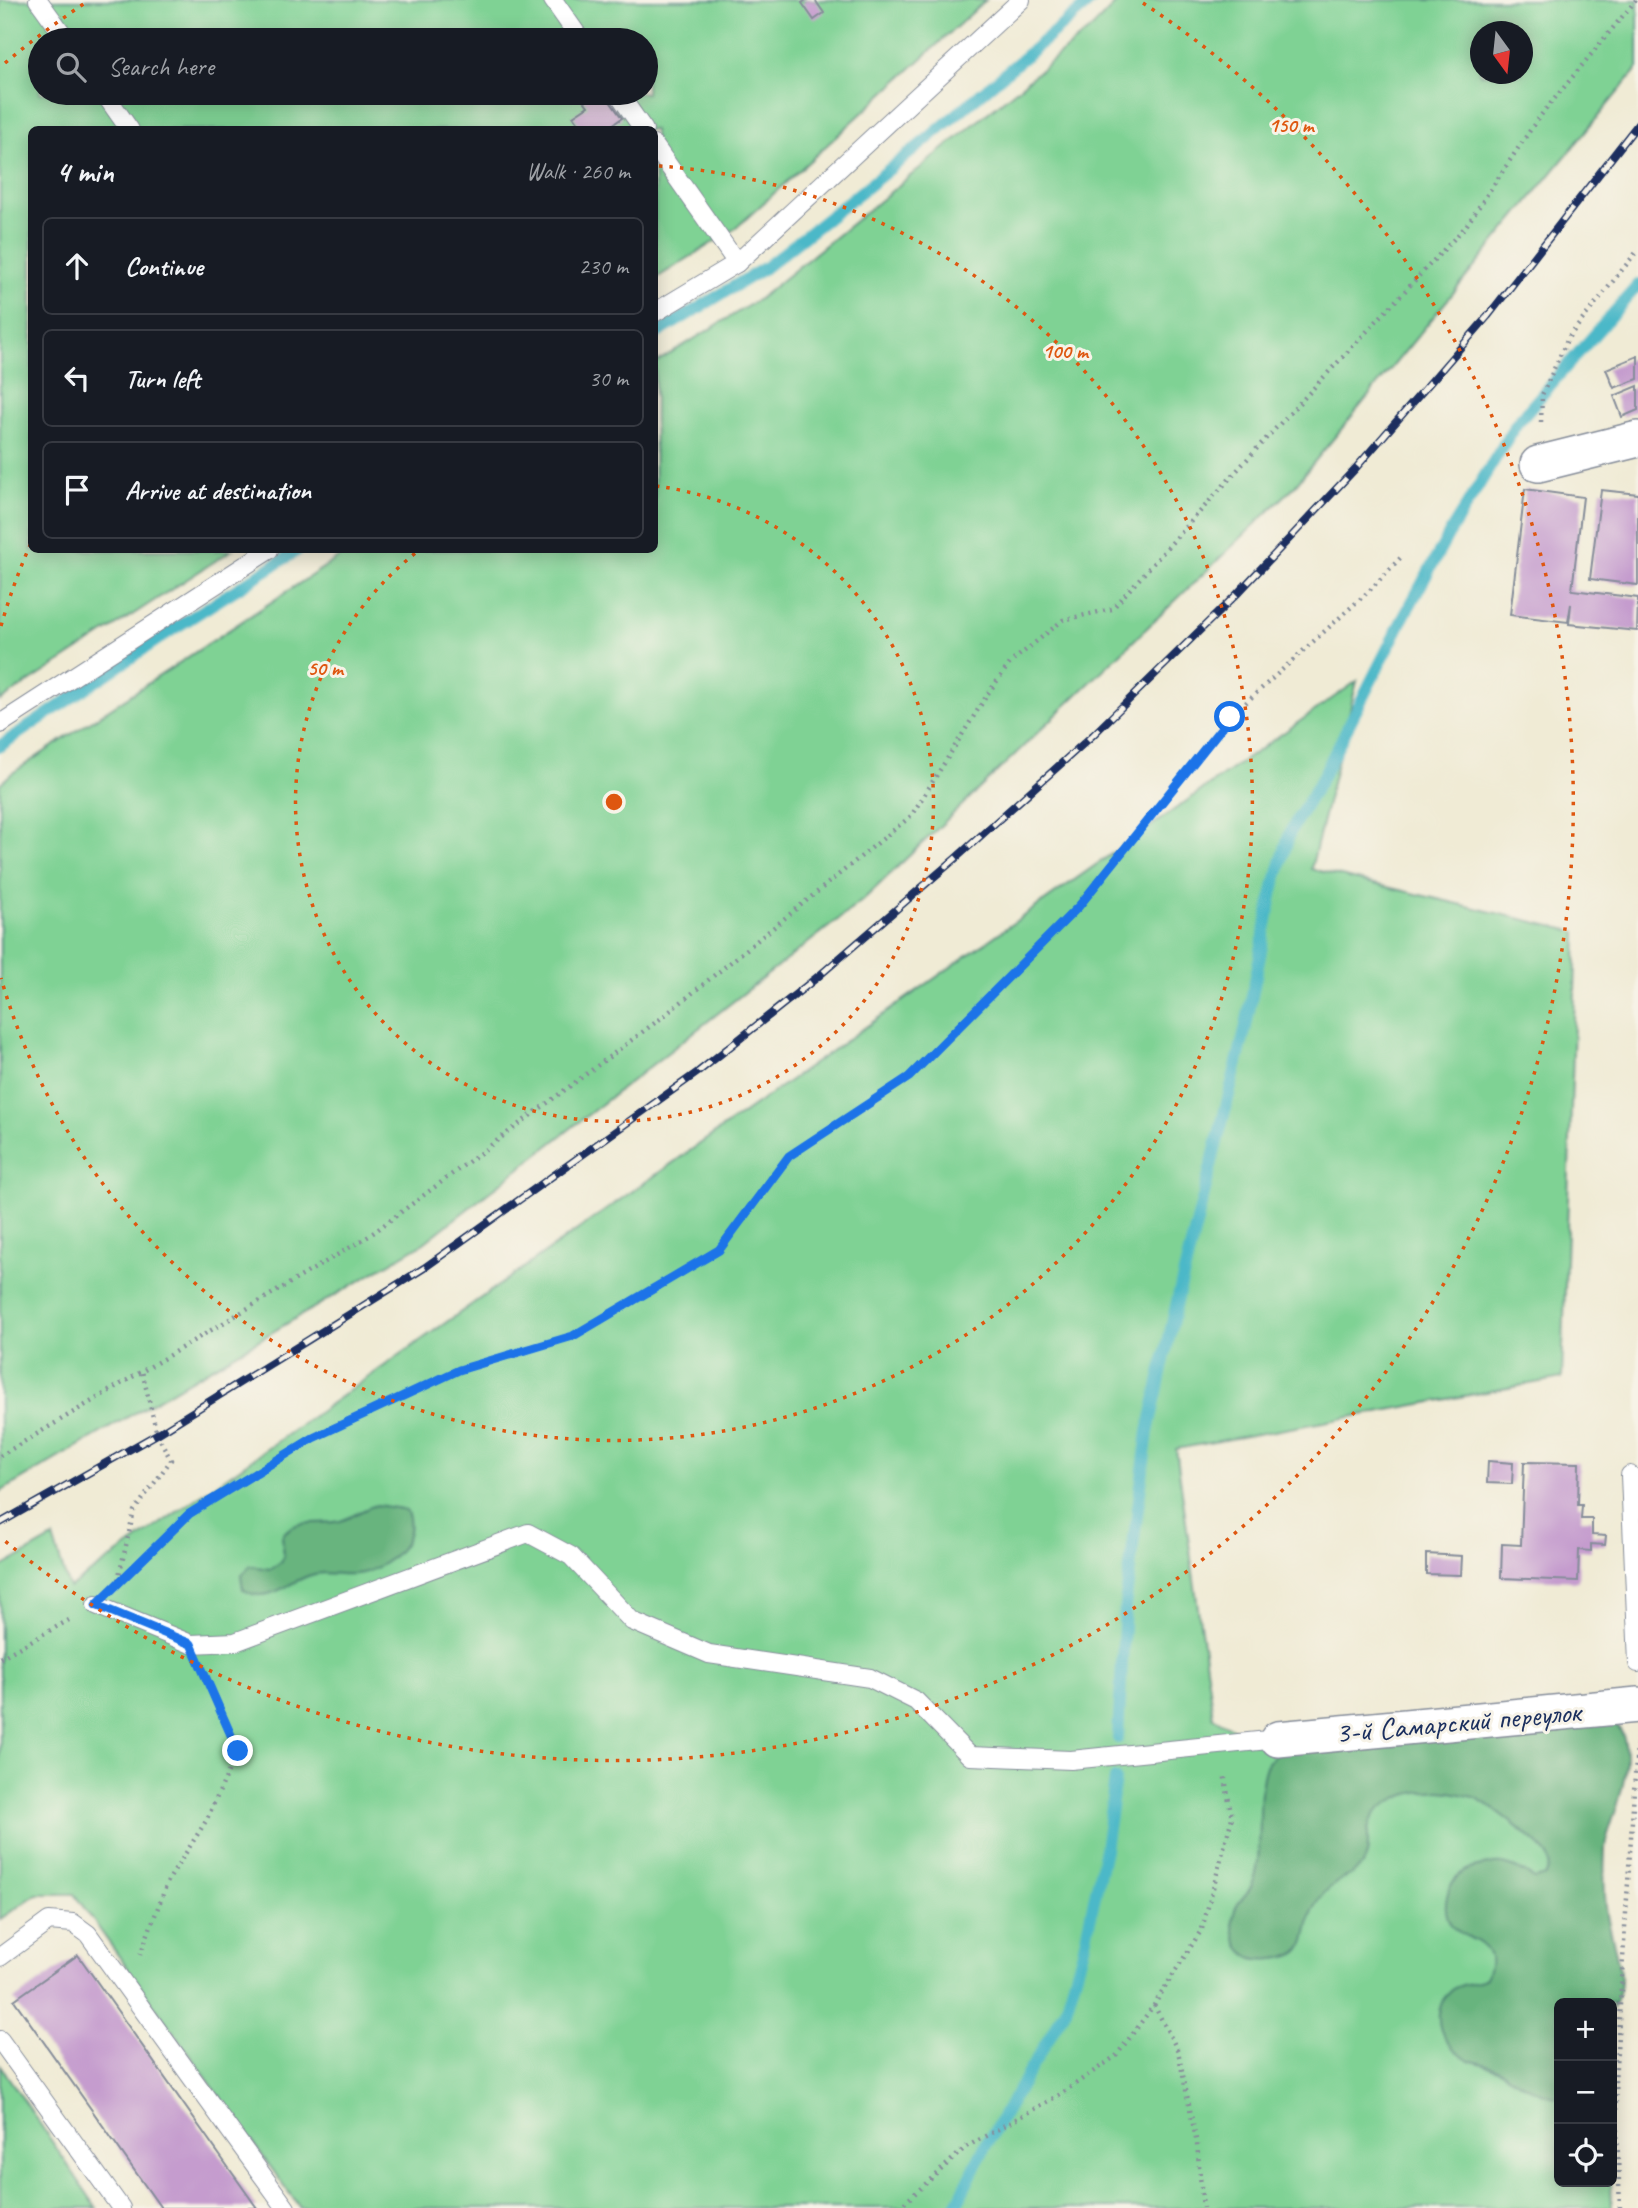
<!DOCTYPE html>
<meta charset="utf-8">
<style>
:root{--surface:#171b24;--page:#20242c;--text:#f1f3f6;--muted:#9ea1a6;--line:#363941}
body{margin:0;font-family:Caveat,sans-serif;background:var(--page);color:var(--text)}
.controls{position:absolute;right:21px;bottom:21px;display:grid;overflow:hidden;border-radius:10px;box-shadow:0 4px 18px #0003}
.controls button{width:63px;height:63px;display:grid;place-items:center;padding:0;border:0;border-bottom:2px solid var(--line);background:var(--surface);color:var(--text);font:35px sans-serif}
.compass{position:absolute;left:1470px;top:21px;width:63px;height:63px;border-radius:50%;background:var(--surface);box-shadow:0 4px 18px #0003;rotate:165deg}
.stop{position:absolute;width:21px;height:21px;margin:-16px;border:5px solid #1a73e8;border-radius:50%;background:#fff}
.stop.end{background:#1a73e8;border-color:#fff;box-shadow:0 2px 7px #0008}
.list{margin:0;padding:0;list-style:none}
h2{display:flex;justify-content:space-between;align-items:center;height:91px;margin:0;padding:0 28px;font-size:30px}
h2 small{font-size:23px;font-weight:400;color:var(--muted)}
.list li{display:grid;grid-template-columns:46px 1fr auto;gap:21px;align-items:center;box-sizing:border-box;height:98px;margin:0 14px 14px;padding:0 14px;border:2px solid var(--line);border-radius:10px}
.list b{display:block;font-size:26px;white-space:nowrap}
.list em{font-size:23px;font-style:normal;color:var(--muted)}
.icon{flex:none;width:38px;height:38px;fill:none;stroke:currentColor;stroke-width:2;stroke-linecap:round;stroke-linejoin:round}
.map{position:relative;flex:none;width:1638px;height:2208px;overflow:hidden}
.search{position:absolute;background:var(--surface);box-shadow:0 4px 18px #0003;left:28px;top:28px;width:630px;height:77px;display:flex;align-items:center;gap:18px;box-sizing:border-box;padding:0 24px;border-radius:38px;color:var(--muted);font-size:26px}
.panel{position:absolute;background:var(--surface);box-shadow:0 4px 18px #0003;left:28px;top:126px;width:630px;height:427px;border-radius:10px}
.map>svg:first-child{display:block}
.green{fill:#7fd294;stroke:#4d8079;stroke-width:2;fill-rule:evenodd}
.forest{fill:#67b47e;stroke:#41726e;stroke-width:2}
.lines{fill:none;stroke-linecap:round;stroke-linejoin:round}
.stream{stroke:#4cb8c8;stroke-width:12}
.building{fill:#c59cce}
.lane-casing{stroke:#868d9a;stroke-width:20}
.street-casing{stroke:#868d9a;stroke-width:38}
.path{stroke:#868d9a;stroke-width:4.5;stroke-dasharray:2 5;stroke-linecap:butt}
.lane{stroke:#fff;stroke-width:18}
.street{stroke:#fff;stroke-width:35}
.rail-casing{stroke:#1b2f5e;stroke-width:8}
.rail{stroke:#f7f3e8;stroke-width:5;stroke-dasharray:16;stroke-linecap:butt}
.route{stroke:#1a73e8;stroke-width:9}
.ring{fill:none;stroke:#de5710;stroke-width:3.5;stroke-dasharray:3.5 7}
.labels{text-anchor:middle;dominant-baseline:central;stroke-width:6;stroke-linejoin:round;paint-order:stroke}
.street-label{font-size:30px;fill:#1b2f5e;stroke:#f7f3e8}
.centre{fill:#de5710;stroke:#f7f3e8;stroke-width:3.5}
.ring-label{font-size:21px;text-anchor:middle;font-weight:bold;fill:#de5710;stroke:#f7f3e8;stroke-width:6;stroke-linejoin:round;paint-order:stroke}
</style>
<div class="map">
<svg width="1638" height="2208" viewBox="0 0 1638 2208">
<rect width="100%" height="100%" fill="#f7f3e8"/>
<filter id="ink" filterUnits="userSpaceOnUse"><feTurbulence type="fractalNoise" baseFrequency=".0143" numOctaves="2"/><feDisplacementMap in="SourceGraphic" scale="14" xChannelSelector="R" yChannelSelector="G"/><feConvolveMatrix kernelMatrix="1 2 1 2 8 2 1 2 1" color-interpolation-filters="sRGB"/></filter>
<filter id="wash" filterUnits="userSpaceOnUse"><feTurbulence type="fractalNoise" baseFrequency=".00686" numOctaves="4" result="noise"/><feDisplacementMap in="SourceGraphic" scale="28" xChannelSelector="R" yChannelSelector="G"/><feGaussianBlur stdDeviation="1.57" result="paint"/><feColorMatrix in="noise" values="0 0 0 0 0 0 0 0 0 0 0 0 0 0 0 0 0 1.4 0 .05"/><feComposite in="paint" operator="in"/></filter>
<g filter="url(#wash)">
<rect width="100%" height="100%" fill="#f0ebd5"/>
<g class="green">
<path d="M0,0H986L736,228L655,279L654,130H32V550H232L0,701ZM40,40H646V93H40Z"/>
<path d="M1119,0H1638V68L1292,489L863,900L424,1243L0,1492V784L11,774L350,550H654L655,363L759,299L1092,28ZM1480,32H1522V74H1480Z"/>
<polygon points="1357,681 1311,869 1577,932 1562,1378 1176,1449 1213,1717 1286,1760 1574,1729 1559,2003 1559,2182 1611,2182 1612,2208 300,2208 74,1894 37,1894 0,1919 0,1568 53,1538 69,1588"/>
<polygon points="0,2065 97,2208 0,2208"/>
</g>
<g class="forest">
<path d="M377,1505L402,1509L407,1512C420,1542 383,1571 356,1574C340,1576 324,1570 308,1576C288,1583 265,1606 243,1589L241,1576L250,1566L270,1569L281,1562L284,1556L282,1536C296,1516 320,1526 340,1521C354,1517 363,1508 377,1505Z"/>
<path d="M1615,1722C1624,1733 1626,1743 1626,1757C1626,1779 1620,1798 1613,1819C1610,1829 1605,1840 1605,1850C1604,1872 1604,1893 1607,1914C1611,1944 1631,1979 1612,2008V2003H1559V2097C1533,2095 1514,2076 1491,2066C1484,2064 1476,2063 1470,2060C1452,2051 1437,2035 1439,2014C1440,2005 1444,1996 1451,1990C1461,1983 1475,1984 1486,1978C1489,1970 1493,1961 1488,1952C1480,1938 1463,1938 1453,1927C1439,1910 1447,1879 1467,1870C1474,1867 1485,1866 1494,1864C1508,1862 1522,1871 1534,1879L1545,1876C1548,1870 1552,1864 1548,1856C1542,1845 1486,1801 1473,1797C1446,1789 1416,1787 1391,1801C1352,1823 1378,1844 1362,1865C1355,1875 1341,1878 1332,1886C1323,1892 1314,1906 1311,1916C1306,1930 1308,1952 1290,1956C1281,1959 1262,1961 1253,1958C1237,1953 1230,1928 1234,1913C1236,1902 1246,1896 1251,1887C1258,1874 1258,1860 1259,1846C1261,1822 1258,1787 1266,1766C1269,1759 1275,1755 1281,1751Z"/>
</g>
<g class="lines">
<g class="stream">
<polyline points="654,335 766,267 925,141 1092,0"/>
<polyline points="0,746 172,630 298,550"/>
<polyline points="1118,1738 1125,1606 1148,1432 1178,1297 1245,1031 1273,890 1290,832 1322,778 1401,622 1449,534 1517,423 1638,285"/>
<polyline points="955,2208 984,2148 1066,2009 1083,1951 1105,1849 1115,1779"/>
</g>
</g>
<g id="blocks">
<g class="building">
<polygon points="806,0 815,0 824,13 814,20 802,3"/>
<polygon points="578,93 604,93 622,118 605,130 583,130 573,116 588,106"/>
<polygon points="1638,356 1638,379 1614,388 1606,369"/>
<polygon points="1638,386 1638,410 1622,417 1614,396"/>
<polygon points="1525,489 1583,497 1572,590 1638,598 1637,631 1569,624 1571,604 1568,622 1510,615"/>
<polygon points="1601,490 1638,494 1638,585 1590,579"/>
<polygon points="1488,1461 1513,1463 1512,1484 1487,1483"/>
<polygon points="1524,1462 1579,1463 1578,1505 1582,1505 1581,1519 1592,1519 1592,1535 1606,1536 1605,1545 1591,1544 1591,1551 1579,1550 1578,1581 1501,1578 1502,1544 1521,1545"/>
<polygon points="1426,1554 1462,1556 1461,1575 1426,1574"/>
<polygon points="78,1955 257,2208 161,2208 14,2000"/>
</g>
</g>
</g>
<g filter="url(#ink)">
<use href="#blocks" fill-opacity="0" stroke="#868d9a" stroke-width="2"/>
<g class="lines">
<defs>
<g id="lane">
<polyline points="38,0 67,40"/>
<polyline points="553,0 581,40"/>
<polyline points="104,93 130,130"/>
<polyline points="618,93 644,130"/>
<polyline points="654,145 737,263"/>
<polyline points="654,313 737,263 1021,0"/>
<polyline points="0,724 269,550"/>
<polyline points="1630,1475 1638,1663"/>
<polyline points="96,1605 191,1644 235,1642 528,1533 571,1556 632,1621 709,1654 870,1678 916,1701 970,1756 1071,1760 1278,1739"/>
<polyline points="0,1957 49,1921 73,1923 88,1934 286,2208"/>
<polyline points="0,2040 121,2208"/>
</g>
<g id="street">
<polyline points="1538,464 1638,439"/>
<polyline points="1278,1739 1638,1705"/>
</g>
</defs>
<use href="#lane" class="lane-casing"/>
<use href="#street" class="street-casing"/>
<g class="path">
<polyline points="1541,422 1542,395 1568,338 1638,250"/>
<polyline points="0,1456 369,1236 664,1016 911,816 989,692 1011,662 1063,620 1112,609 1260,445 1466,226 1537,120 1636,0"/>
<polyline points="118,1580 134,1511 171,1460 157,1434 142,1371"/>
<polyline points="120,1581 189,1514 313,1438 459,1370 573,1336 719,1250 789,1156 909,1077 1079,906 1230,717 1369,591 1403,555"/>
<polyline points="0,1658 69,1620"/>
<polyline points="140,1955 168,1881 206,1821 238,1751 204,1675"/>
<polyline points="1154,2005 1178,2051 1197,2144 1203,2208"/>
<polyline points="899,2208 966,2147 1059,2095 1116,2056 1154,2005 1202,1929 1232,1818 1224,1773"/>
<polyline points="1620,2208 1615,2081 1637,1745"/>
</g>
<use href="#lane" class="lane"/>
<use href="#street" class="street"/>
<defs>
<polyline id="rail" points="0,1523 157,1434 424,1268 698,1072 820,975 956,858 1093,735 1237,594 1355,469 1488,316 1638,124"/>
</defs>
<use href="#rail" class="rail-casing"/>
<use href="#rail" class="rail"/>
</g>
</g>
<g class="lines" filter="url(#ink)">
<polyline class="route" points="238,1751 191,1644 96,1605 189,1514 313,1438 459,1370 573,1336 719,1250 789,1156 909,1077 1079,906 1230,717"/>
</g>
<g class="ring">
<path d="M656 486A319 319 0 1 1 418 551"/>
<path d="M1 626A638 638 0 0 1 31 543M659 166A638 638 0 1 1 1 978"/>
<path d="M5 63A958 958 0 0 1 85 3M1143 3A958 958 0 1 1 5 1541"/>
</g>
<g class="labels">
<g class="street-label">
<text transform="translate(1458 1722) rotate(-5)">3-й Самарский переулок</text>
</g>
</g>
<circle cx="614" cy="802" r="10" class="centre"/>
<g class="ring-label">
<text x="1291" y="132">150 m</text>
<text x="1065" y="358">100 m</text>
<text x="325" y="675">50 m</text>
</g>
</svg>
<div class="controls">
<button>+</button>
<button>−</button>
<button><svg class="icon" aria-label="locate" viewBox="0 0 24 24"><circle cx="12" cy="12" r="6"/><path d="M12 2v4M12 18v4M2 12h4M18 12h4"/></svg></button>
</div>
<svg class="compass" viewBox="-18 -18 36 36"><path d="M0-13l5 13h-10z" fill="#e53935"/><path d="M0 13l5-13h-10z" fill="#9ea1a6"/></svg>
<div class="stop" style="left:1230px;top:717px"></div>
<div class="stop end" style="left:238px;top:1751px"></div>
<div class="search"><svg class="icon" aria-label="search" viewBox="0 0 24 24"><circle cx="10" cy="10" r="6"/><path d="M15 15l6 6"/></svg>Search here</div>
<section class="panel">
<h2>4 min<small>Walk · 260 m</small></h2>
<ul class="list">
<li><svg class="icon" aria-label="ahead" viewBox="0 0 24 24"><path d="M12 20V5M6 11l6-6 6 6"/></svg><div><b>Continue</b></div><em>230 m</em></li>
<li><svg class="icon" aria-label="left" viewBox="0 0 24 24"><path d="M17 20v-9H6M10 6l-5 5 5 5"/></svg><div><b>Turn left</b></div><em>30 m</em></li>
<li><svg class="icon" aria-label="arrive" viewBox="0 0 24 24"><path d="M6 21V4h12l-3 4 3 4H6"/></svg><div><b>Arrive at destination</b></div></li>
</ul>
</section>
</div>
